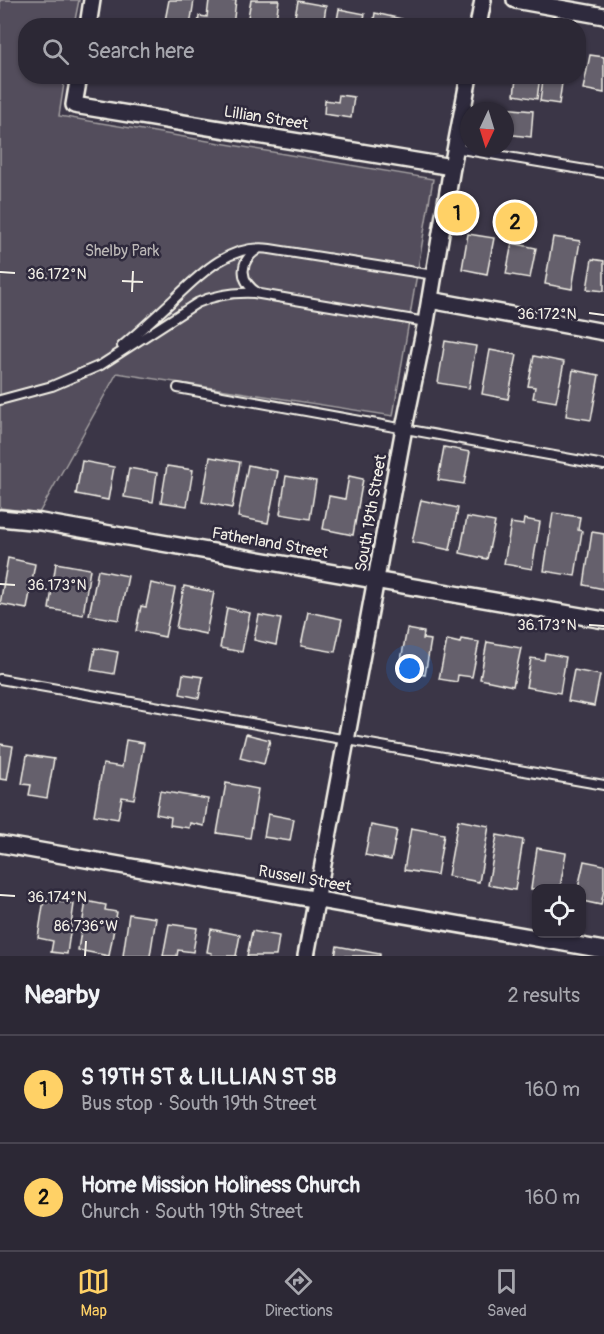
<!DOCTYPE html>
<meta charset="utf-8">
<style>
:root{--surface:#2c2835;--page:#34303d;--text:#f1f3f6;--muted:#a6a6ad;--line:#484450;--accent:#ffd166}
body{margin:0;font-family:Pangolin,sans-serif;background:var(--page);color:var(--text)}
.controls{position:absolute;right:18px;bottom:18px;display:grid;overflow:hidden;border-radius:12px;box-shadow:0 2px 4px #0004}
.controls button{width:54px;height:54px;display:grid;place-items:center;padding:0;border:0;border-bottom:2px solid var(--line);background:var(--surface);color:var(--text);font:30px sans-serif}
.compass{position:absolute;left:460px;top:102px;width:54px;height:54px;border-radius:50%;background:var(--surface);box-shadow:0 2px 4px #0004;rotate:184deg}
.you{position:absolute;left:410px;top:669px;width:21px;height:21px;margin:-15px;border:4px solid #fff;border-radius:50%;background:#1a73e8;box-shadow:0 0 0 9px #1a73e833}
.badge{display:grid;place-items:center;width:39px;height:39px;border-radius:50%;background:var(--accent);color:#111;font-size:20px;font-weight:700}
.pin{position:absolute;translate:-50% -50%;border:3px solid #fff;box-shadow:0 2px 6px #0006}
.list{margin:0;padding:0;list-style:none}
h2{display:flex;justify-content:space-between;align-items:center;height:78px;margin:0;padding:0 24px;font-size:26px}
h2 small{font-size:20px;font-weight:400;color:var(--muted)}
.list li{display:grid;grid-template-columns:39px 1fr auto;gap:18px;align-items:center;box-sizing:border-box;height:108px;padding:0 24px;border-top:2px solid var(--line)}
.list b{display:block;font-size:22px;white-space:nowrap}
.list p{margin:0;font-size:20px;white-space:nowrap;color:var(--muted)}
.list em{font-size:20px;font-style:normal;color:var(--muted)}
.icon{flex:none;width:33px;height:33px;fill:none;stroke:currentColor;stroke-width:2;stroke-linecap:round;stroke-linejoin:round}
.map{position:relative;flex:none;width:604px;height:956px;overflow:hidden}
.search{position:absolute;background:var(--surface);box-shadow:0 2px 4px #0004;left:18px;right:18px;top:18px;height:66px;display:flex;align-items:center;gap:15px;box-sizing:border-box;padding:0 21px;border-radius:24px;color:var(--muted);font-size:22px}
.sheet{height:294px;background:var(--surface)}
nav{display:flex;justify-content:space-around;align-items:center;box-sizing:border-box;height:84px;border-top:2px solid var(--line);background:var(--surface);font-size:16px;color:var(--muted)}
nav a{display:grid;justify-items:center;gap:3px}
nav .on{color:var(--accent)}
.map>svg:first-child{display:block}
.green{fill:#534e5c;stroke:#a4a0a2;stroke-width:1.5}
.building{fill:#65616c;stroke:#f4f1e8;stroke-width:1.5}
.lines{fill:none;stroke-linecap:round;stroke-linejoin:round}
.lane-casing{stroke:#f4f1e8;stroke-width:12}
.street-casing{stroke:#f4f1e8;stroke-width:20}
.lane{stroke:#2f2a3d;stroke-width:8}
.street{stroke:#2f2a3d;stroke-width:15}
.ticks{fill:none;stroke:#f4f1e8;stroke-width:2}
.labels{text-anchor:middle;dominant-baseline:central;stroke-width:5;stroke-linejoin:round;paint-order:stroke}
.street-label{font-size:16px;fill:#f4f1e8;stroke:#2f2a3d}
.park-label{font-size:16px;fill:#bcb8b7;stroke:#2f2a3d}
.ticks-label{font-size:15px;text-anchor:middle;fill:#f4f1e8;stroke:#2f2a3d;stroke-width:5;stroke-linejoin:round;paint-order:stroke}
</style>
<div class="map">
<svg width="604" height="956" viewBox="0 0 604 956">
<rect width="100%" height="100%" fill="#3b3647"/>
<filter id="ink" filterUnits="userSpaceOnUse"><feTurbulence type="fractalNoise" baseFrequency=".0167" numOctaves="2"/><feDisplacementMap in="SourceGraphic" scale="12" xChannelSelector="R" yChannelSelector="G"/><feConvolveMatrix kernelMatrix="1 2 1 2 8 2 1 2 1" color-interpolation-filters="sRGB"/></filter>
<g filter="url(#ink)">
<polygon class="green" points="0,0 79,0 74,25 26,26 26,76 65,77 59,116 433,179 393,416 117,373 39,513 0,508"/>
<g class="building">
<polygon points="169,0 194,0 190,26 164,26"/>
<polygon points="209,0 236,0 233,26 198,26 199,16 207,17"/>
<polygon points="251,0 279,0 275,26 255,26 247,23"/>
<polygon points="298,1 326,6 323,26 293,26"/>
<polygon points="339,9 365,14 362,26 336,26"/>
<polygon points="375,13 402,19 400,26 373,26"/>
<polygon points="590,55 604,57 604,93 583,89"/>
<polygon points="509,76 540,76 537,99 514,95 516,79 508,78"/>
<polygon points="543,80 562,83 559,104 540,101"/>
<polygon points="339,95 354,97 351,118 324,114 325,100 338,102"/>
<polygon points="503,108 533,111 531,137 505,134 505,111 502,111"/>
<polygon points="468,234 494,238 487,274 462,269"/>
<polygon points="553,237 580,241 572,289 545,284"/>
<polygon points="512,243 536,248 530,278 506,274"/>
<polygon points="592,259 604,261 604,291 587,289"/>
<polygon points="445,341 476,346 469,388 438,383"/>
<polygon points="490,350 517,355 508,399 482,394"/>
<polygon points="534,356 564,362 556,402 533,398 535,387 528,386"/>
<polygon points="573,370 599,375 591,420 566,416"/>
<polygon points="444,447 470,452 464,484 438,480"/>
<polygon points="210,457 240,462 232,508 202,502"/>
<polygon points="82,461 114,467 108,500 76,494"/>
<polygon points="248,465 278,471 268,523 238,517"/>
<polygon points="167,466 193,470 187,506 161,502"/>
<polygon points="129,468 157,473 153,502 124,497"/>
<polygon points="286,476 316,481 310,519 280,514"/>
<polygon points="349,476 363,479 353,535 323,529 329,496 345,499"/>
<polygon points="421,500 458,508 450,550 412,542"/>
<polygon points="553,513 580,517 578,530 582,531 575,576 544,571"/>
<polygon points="467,517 495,522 487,559 460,553"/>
<polygon points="524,519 540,522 532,569 504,564 511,523 523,525"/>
<polygon points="592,532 604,534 604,589 584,585"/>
<polygon points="8,558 35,564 27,609 0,604"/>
<polygon points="56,563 90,569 83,615 49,609"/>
<polygon points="98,570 128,576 119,620 89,615"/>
<polygon points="151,583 175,588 165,637 136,631 141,606 146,607"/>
<polygon points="184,586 214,592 206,634 176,628"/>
<polygon points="227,608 250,613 242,652 220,648"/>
<polygon points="308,612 342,619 335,652 301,646"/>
<polygon points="259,615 281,619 276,645 254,640"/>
<polygon points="407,629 424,632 423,639 431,640 425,675 399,670"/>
<polygon points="461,639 479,642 472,677 458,675 457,682 439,679 447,640 460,643"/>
<polygon points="487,642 521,648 513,686 480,679"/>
<polygon points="95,648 118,652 114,674 91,670"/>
<polygon points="545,653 566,657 560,693 526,687 531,658 544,660"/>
<polygon points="574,670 600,675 594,706 568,701"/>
<polygon points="183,674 203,677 199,698 180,694"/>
<polygon points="246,734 270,740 264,764 240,758"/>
<polygon points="126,740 144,743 134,799 122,797 118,819 94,815 103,764 122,767"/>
<polygon points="0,744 13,746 7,780 0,779"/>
<polygon points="27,755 54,759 47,798 29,795 31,785 22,784"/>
<polygon points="226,783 258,789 250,838 217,833"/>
<polygon points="160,791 208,799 204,826 190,823 189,828 170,825 171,817 156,814"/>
<polygon points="268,814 294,819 290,841 264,837"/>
<polygon points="458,820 489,826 479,882 448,876"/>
<polygon points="371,825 397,830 391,860 365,855"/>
<polygon points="411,828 444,834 437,875 404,870"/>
<polygon points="497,835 523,840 515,890 488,885"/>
<polygon points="537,848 566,853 560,888 531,889"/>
<polygon points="584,861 604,865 604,890 601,905 582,901 582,888 578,888"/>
<polygon points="44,899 74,904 67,954 51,952 53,941 38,938"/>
<polygon points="86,901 106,905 105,910 117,912 109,956 78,950"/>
<polygon points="129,914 156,918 150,956 123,956"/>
<polygon points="169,924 197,928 193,952 178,950 177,956 163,956"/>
<polygon points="211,929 240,935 236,956 211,956 212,953 207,952"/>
<polygon points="252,931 279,936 276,956 247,956"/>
<polygon points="337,946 380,954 380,956 335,956"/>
</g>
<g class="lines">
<defs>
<g id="lane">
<polyline points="455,148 604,173"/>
<path d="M257,250C238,262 240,282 258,293"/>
<path d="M122,346C139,332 155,317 171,302C198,276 229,243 270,249L434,275"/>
<polyline points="178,388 604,465"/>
<path d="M0,400L52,386L101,365L197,303C215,295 233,292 254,293L426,322"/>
<polyline points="0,679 604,785"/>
</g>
<g id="street">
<polyline points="515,0 604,16"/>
<polyline points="88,26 92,0"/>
<polyline points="478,26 483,0"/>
<polyline points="79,76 74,105 452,167"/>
<polyline points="430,300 604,332"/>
<polyline points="0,518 41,522 604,620"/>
<polyline points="0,844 604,950"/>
<polyline points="306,956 404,428 426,322 452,167 469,76"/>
</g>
</defs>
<use href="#lane" class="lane-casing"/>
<use href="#street" class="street-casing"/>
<use href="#lane" class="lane"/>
<use href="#street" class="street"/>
</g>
</g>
<path class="ticks" d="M0,272L15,273M122,281L143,282M132,292L133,271M589,313L604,315M0,584L15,585M589,625L604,626M0,895L15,896M85,956L86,941"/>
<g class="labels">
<g class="street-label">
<text transform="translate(266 118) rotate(9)">Lillian Street</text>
<text transform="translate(371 513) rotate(-80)">South 19th Street</text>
<text transform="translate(270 543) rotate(10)">Fatherland Street</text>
<text transform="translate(305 879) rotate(10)">Russell Street</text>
</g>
<g class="park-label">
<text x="122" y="251">Shelby Park</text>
</g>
</g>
<g class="ticks-label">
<text x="57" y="279">36.172°N</text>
<text x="547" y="319">36.172°N</text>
<text x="57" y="590">36.173°N</text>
<text x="547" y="630">36.173°N</text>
<text x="57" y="902">36.174°N</text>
<text x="86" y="931">86.736°W</text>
</g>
</svg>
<div class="controls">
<button><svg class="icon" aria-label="locate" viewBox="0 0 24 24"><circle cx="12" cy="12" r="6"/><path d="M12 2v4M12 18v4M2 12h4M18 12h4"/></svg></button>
</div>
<svg class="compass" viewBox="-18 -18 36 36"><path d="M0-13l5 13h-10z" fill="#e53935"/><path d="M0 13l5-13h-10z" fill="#a6a6ad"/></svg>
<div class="you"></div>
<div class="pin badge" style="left:457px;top:213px">1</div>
<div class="pin badge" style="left:515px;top:222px">2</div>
<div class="search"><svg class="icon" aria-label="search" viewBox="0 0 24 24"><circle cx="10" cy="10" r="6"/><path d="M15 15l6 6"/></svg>Search here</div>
</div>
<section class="sheet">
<h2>Nearby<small>2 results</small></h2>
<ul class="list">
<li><span class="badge">1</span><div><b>S 19TH ST &amp; LILLIAN ST SB</b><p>Bus stop · South 19th Street</p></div><em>160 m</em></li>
<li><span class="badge">2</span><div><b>Home Mission Holiness Church</b><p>Church · South 19th Street</p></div><em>160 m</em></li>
</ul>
</section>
<nav>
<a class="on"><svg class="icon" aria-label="map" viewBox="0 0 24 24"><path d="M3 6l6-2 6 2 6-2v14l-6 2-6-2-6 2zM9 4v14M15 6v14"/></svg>Map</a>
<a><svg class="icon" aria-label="directions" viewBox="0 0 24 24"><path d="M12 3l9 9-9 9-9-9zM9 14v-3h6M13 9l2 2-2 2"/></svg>Directions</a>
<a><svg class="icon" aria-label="saved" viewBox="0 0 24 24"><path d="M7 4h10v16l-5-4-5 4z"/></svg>Saved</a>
</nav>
